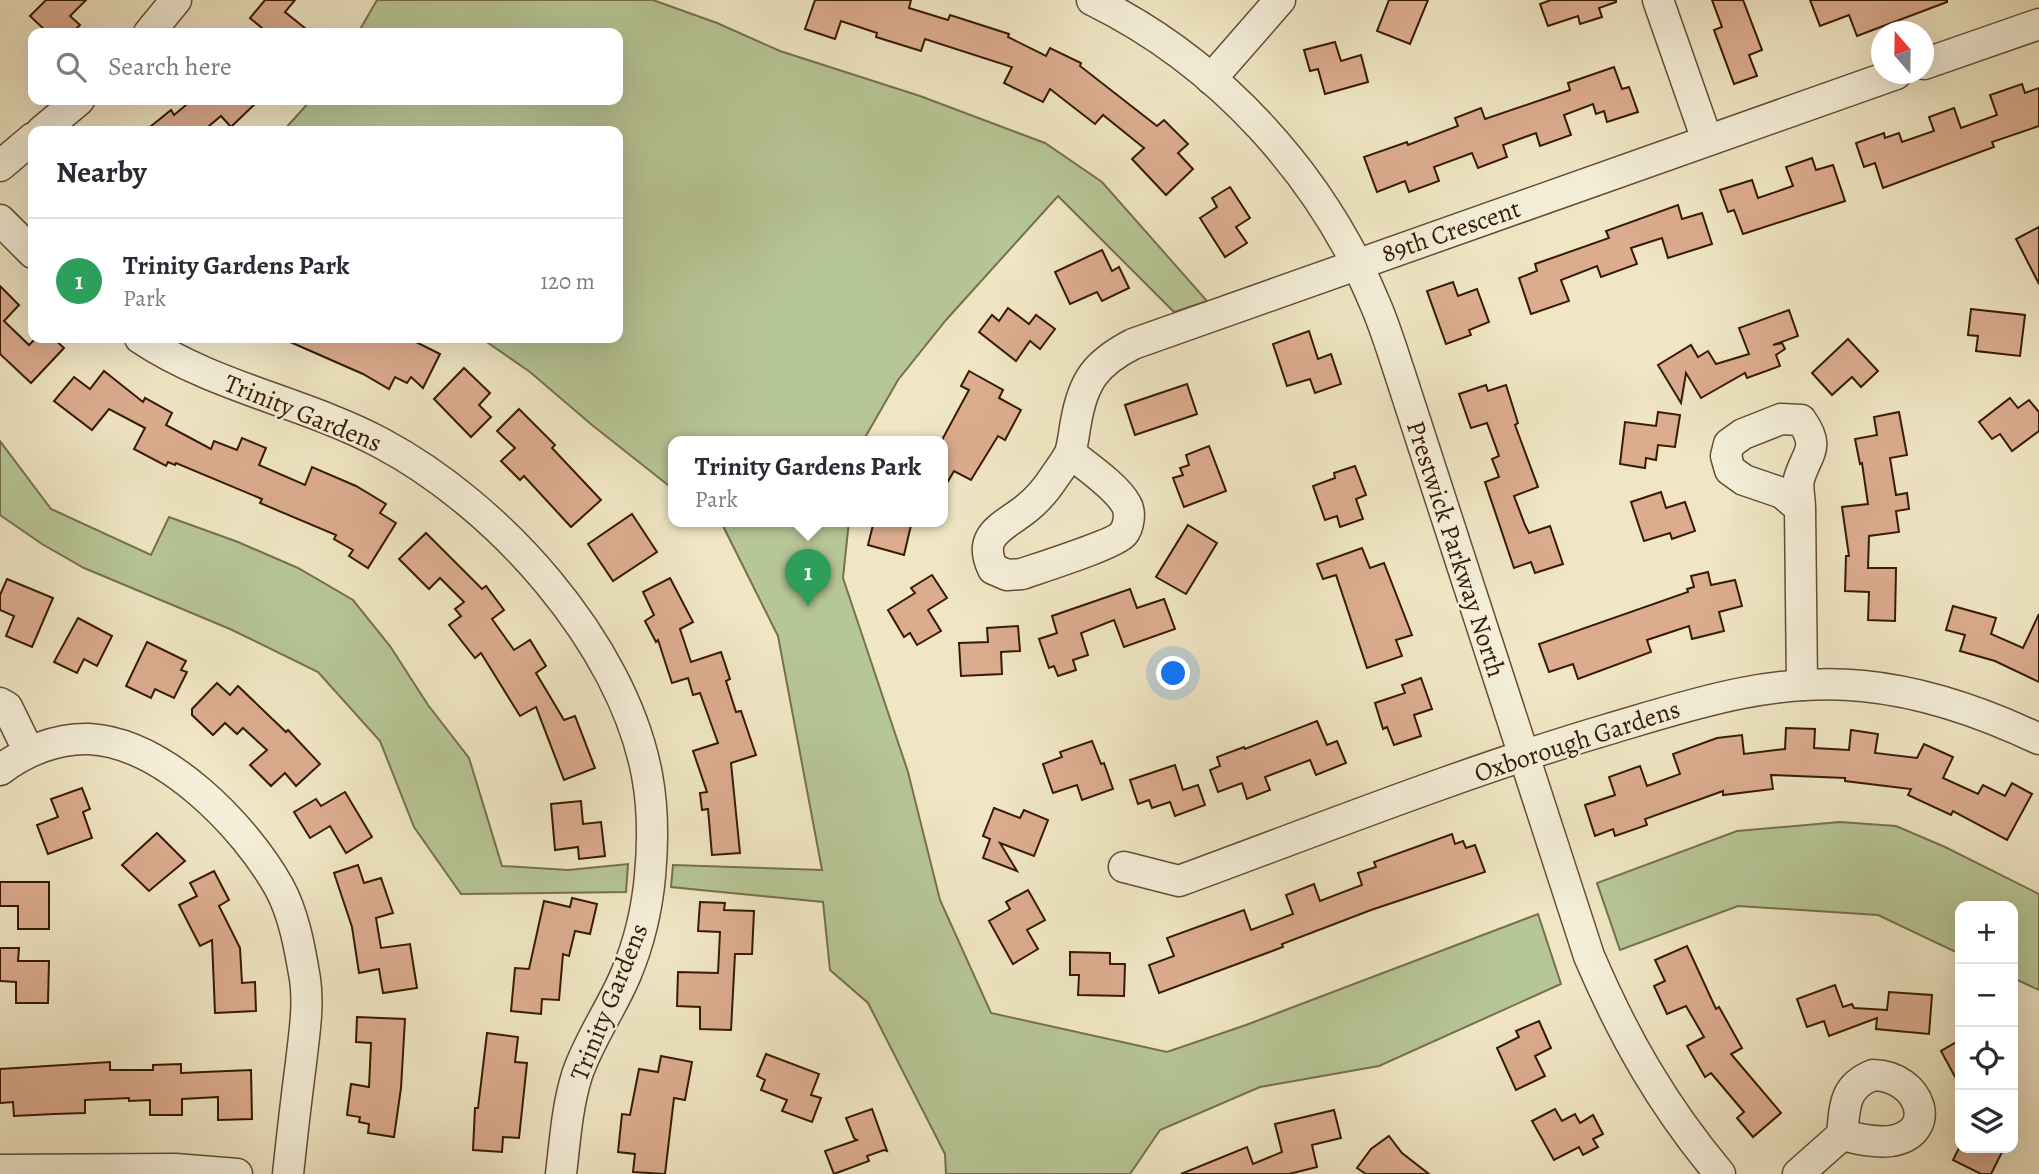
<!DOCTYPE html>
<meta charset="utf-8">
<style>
:root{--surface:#fff;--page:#f7f7f7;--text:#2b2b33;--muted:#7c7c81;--line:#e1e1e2;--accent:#7c3aed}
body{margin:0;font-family:Alegreya,serif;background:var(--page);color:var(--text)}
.controls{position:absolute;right:21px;bottom:21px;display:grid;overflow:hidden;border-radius:14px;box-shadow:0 7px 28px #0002}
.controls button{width:63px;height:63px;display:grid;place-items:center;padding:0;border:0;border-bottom:2px solid var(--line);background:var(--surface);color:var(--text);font:35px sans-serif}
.compass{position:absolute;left:1871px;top:21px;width:63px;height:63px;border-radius:50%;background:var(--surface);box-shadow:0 7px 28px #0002;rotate:340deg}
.you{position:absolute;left:1174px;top:674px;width:24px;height:24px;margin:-18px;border:5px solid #fff;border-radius:50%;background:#1a73e8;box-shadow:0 0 0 10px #1a73e833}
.badge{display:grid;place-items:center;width:46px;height:46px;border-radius:50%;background:var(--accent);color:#fff;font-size:23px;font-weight:700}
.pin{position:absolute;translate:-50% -58px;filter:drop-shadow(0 2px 4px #0008)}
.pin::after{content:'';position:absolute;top:37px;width:24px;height:21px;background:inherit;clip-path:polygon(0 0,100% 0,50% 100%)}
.popup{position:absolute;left:668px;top:436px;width:280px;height:91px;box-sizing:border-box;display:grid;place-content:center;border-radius:14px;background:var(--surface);filter:drop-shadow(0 2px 5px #0005);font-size:23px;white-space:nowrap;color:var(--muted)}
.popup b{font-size:26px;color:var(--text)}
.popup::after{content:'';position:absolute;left:50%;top:100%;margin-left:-14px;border:14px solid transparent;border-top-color:var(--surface)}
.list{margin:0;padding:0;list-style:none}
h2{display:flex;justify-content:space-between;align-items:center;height:91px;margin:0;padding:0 28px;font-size:30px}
h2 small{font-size:23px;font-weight:400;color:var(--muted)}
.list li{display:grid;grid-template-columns:46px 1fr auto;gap:21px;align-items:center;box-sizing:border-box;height:126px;padding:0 28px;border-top:2px solid var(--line)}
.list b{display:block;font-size:26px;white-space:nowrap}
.list p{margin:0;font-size:23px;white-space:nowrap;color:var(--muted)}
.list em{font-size:23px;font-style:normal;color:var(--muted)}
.icon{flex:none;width:38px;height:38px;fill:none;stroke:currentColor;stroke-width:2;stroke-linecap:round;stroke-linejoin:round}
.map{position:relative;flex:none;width:2039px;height:1174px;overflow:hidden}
.search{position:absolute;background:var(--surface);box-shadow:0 7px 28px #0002;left:28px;top:28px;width:595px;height:77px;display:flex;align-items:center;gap:18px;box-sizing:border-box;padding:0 24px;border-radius:14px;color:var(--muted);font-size:26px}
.panel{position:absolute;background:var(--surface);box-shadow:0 7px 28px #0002;left:28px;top:126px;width:595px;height:217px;border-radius:14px}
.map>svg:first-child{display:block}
.green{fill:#b7c696;stroke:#76704d;stroke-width:2}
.building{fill:#dcac8f;stroke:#361a04;stroke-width:2}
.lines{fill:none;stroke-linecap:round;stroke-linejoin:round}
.minor-casing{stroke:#644d34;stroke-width:33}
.minor{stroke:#f5efd9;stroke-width:30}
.labels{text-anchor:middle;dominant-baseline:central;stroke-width:5;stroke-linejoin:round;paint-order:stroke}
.street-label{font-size:26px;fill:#361a04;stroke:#f5efd9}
</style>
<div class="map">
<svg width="2039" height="1174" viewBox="0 0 2039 1174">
<rect width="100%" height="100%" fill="#f0e6c4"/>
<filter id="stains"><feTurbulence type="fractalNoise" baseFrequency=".00286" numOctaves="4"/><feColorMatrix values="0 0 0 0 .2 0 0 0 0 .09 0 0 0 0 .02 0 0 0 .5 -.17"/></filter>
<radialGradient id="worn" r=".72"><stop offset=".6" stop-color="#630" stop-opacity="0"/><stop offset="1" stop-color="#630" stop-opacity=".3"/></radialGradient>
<g class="green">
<polygon points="377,0 653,0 717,23 780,51 920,96 1045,143 1102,182 1207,301 1174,312 1058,196 946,320 898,380 863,441 673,441 673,489 592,425 530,372 481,338 618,338 618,131 283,131 311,100 618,100 618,33 358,33"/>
<polygon points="0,441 51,509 151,555 169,517 238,542 298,568 353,600 390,646 428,705 469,758 502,866 568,870 628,864 626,892 461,894 414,827 380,741 318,672 230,629 84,568 42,544 0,515"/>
<polygon points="717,521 849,521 843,578 908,772 940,900 991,1013 1167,1052 1246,1025 1538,914 1561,984 1379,1066 1260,1087 1160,1130 1130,1174 946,1174 945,1154 868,1003 830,970 823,902 671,887 673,865 822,870 778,636 723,526"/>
<polygon points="1840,822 1896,826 1945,847 2039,894 2039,990 2013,978 2013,906 1960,906 1960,954 1878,915 1738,906 1620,950 1597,883 1737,831"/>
</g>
<g class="building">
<polygon points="46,0 86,0 70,16 80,25 72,33 48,33 30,16"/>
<polygon points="265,0 295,0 285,12 311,33 268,33 250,18"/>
<polygon points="815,0 911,0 909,8 948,20 950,15 1009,34 1008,37 1046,56 1050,48 1081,63 1080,66 1157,126 1164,120 1188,144 1178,153 1193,169 1166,195 1132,159 1144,148 1103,115 1095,124 1050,89 1043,102 1004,83 1012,67 925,39 921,51 876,37 877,33 841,21 835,39 805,29"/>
<polygon points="1389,0 1428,0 1410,44 1377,31"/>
<polygon points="1551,0 1616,0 1616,2 1599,8 1602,17 1580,24 1578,16 1548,26 1540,4"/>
<polygon points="1712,0 1743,0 1762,50 1749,55 1757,76 1734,84 1714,30 1722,27"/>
<polygon points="1810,0 1947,0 1947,2 1857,36 1849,15 1820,26"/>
<polygon points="1335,42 1341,61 1361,55 1368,82 1325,94 1318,69 1310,71 1304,50"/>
<polygon points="1614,67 1622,89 1629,87 1638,112 1607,122 1604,111 1596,114 1593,104 1564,115 1571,135 1540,146 1536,133 1503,145 1507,157 1478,168 1472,153 1434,167 1439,181 1409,192 1405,181 1377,192 1364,157 1407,142 1408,145 1458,126 1455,118 1481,108 1485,119 1570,90 1568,83"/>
<polygon points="2022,84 2025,93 2039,88 2039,126 1992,142 1994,147 1883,188 1875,163 1864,167 1856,143 1884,133 1885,138 1899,133 1902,142 1934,131 1929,117 1954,108 1961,128 1997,115 1990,95"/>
<polygon points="192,100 259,100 231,127 221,116 203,131 145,131 171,110 174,115"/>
<polygon points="1812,158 1816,170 1833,165 1845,201 1743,234 1734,210 1728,212 1720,190 1752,180 1758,198 1793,186 1786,167"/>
<polygon points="1230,187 1250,218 1236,227 1247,243 1225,257 1200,218 1217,207 1212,198"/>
<polygon points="1678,205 1682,219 1702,213 1712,244 1668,258 1662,238 1631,248 1637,264 1601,277 1597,266 1561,280 1569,301 1531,314 1519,278 1537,271 1535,264 1609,238 1606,231"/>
<polygon points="2039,227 2039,284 2016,239"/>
<polygon points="1102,250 1112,271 1119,267 1129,288 1102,301 1097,292 1070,304 1055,272"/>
<polygon points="1453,282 1458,296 1477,289 1489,322 1469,330 1471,335 1446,344 1427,291"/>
<polygon points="0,286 19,305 4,321 29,345 36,338 53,338 64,348 31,383 0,354"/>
<polygon points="1008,308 1029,324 1036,315 1055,329 1040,349 1030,341 1016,361 979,332 992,315 999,321"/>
<polygon points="1971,309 2025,315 2020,356 1976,351 1978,336 1968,335"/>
<polygon points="1789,310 1798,336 1773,345 1782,343 1785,349 1776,355 1780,366 1747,378 1745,373 1701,398 1686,373 1681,403 1658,365 1691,345 1698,357 1708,351 1716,364 1749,354 1739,328"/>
<polygon points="1309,331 1318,359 1331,354 1341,384 1315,393 1310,379 1287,386 1273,344"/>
<polygon points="281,338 408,338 440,354 423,388 411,377 407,383 395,377 389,389 363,374"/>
<polygon points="1848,339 1878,371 1861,387 1852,377 1832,395 1812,373"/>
<polygon points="464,368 490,393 479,405 491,417 471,437 434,399"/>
<polygon points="104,371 143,402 145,398 172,413 166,425 211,449 214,441 237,450 242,438 266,448 259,465 305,485 312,467 356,486 386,504 380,513 396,523 368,568 349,556 353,550 334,539 336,535 260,503 262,499 176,463 175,465 168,462 166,466 134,449 145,428 109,409 92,430 54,401 74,377 90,389"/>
<polygon points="969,371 1003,390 999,398 1021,410 1005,440 998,436 971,480 954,471 943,490 943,438 969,390 961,386"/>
<polygon points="1187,384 1197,414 1135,435 1125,405"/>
<polygon points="1486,385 1488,391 1506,385 1518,423 1515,425 1538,487 1514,496 1525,525 1529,533 1550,526 1563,564 1535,573 1531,562 1514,568 1485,482 1499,477 1492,459 1499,456 1487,423 1471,428 1459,394"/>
<polygon points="2010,398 2018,408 2029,400 2039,412 2039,431 2012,451 2000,434 1992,439 1979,422"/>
<polygon points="519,409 555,445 552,448 601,500 571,527 524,476 520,480 501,461 515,448 497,431"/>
<polygon points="1658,412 1680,415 1675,447 1658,445 1656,460 1646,458 1645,468 1620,464 1625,422 1656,426"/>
<polygon points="1899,412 1907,455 1890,458 1896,495 1907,493 1909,509 1896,511 1899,532 1869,536 1868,568 1896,568 1895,621 1868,620 1869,592 1845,591 1846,556 1849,556 1842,507 1868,504 1862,463 1860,464 1855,439 1877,435 1874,417"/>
<polygon points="1209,446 1226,491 1184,507 1173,478 1183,475 1180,468 1189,465 1186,455"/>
<polygon points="1355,466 1366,495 1356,499 1363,519 1340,527 1337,516 1325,520 1313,486 1335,478 1334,473"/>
<polygon points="1661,492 1666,508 1685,502 1695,531 1672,539 1670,533 1644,541 1631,502"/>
<polygon points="632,514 657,552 613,581 588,544"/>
<polygon points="874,521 912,521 904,555 868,545"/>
<polygon points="1188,525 1217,543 1186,594 1156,577"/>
<polygon points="426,533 482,589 486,586 504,610 492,619 514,650 530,640 546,666 536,673 564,720 575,716 595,768 564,780 536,707 520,716 481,653 475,658 449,625 461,616 455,609 464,602 440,578 429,589 399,559"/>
<polygon points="1362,548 1370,568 1384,563 1412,635 1396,640 1402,656 1367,668 1336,575 1323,579 1317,564"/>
<polygon points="1708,572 1711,585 1735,580 1742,606 1719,612 1724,631 1692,639 1689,626 1647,640 1651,652 1578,679 1573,664 1549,672 1539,644 1688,592 1687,589 1694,587 1691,576"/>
<polygon points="932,575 947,598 928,610 941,631 917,645 910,633 904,637 888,610 915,593 911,588"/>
<polygon points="670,578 693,622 680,629 691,662 721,652 730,679 726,681 736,712 741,711 756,755 731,763 740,853 712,855 708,809 702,810 700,793 707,792 693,751 718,743 700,693 693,695 688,678 672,683 658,640 656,642 645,621 654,615 643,592"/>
<polygon points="7,579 53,598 32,647 6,636 14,616 0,610 0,595"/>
<polygon points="1130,589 1137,608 1164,599 1175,629 1124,647 1114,620 1081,633 1088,655 1073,660 1076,670 1058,676 1054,666 1049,668 1039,639 1057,633 1052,616"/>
<polygon points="1953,606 1996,618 1991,634 2023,648 2039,614 2039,682 1995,661 1960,651 1965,635 1946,630"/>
<polygon points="78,618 112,636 97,666 84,659 77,673 54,662"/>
<polygon points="1018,626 1020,651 1001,652 1002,674 961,676 959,643 988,642 987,628"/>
<polygon points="147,642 186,661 181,670 187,672 174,698 155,689 151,698 126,686"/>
<polygon points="1421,678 1432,709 1414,715 1421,736 1394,745 1387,727 1383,729 1375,703 1405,693 1402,685"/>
<polygon points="217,683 230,695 238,686 286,732 288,730 320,764 296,786 285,773 271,786 250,765 267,750 243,728 237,734 225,723 213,735 192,715 192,709"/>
<polygon points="1317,721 1327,745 1337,741 1346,763 1316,775 1310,760 1265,777 1270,790 1247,799 1242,783 1218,792 1210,770 1220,766 1217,757 1244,747 1245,749"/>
<polygon points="1786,728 1815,729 1814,748 1849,750 1851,730 1878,734 1875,753 1917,758 1924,744 1953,757 1943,778 1978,794 1983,785 2005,796 2012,783 2032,794 2007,840 1953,811 1951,815 1908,795 1911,789 1845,781 1845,778 1771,775 1773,789 1723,795 1723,791 1645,819 1647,825 1615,836 1613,829 1595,836 1585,805 1615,795 1609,777 1640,766 1647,786 1680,774 1673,754 1717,738 1742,735 1744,754 1785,749"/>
<polygon points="1092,741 1101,764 1104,763 1113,789 1082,800 1077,785 1053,793 1043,764 1062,757 1060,752"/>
<polygon points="1175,765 1183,790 1198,785 1205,805 1175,816 1170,802 1152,808 1149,800 1138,804 1130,780"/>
<polygon points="82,788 90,809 83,812 92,838 48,854 37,825 58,817 51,799"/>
<polygon points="345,792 372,837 346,853 330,826 310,838 294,812 316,799 321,806"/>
<polygon points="581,801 583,824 601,822 605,856 579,859 578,847 555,850 551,804"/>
<polygon points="994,808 1020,818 1024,810 1048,820 1034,856 1000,843 1017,871 983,858 990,839 983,836"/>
<polygon points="157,833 185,861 149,891 122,865"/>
<polygon points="1452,834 1455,844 1463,841 1466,848 1475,845 1485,872 1371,910 1282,944 1283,947 1159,993 1149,965 1174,956 1167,938 1244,910 1251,930 1293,914 1286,895 1314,884 1320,901 1362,885 1358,873 1376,867 1374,862"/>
<polygon points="358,865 364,883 381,878 393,913 376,918 381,948 410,944 417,988 383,993 379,969 359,973 352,927 334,873"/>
<polygon points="214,871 229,900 219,906 240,948 242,983 255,982 256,1011 215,1013 212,940 200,946 179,905 197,896 190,883"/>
<polygon points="0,882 49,882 49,929 18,929 18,906 0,906"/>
<polygon points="1028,890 1045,920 1027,930 1038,949 1013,964 989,921 1010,909 1006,902"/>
<polygon points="572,898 597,904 590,934 575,931 569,956 563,954 559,1000 542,999 541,1014 511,1011 515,968 529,969 544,901 570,907"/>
<polygon points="700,902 725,903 724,910 754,911 752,954 735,954 731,1030 700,1029 700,1007 677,1006 678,972 718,973 720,932 698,931"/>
<polygon points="1687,946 1716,1009 1719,1007 1742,1048 1731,1054 1781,1113 1753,1137 1737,1118 1744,1112 1711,1073 1705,1077 1687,1046 1704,1037 1686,1006 1667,1014 1654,986 1665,981 1655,960"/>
<polygon points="0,948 19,948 18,961 49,961 48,1003 16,1003 16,982 0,981"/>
<polygon points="1070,952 1110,953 1110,964 1125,964 1124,996 1078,995 1079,975 1070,975"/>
<polygon points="1835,985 1843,1007 1852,1004 1854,1008 1887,1010 1889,992 1932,995 1929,1034 1876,1029 1877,1018 1829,1036 1824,1021 1807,1027 1797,999"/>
<polygon points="357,1017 405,1019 401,1088 394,1137 368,1133 369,1124 359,1122 360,1117 347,1115 351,1084 369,1087 371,1043 356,1042"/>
<polygon points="1539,1021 1551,1048 1535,1056 1545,1076 1516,1090 1497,1048 1519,1037 1516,1031"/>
<polygon points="487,1033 518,1037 515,1062 527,1063 519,1138 503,1137 502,1152 473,1150 475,1108 478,1108"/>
<polygon points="1960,1040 1960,1086 1941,1051"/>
<polygon points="766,1054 819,1074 811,1095 821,1098 812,1122 782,1111 787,1100 761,1090 765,1080 757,1076"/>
<polygon points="661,1056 692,1062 685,1100 674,1098 665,1174 633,1172 635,1154 618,1152 622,1114 630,1115 639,1069 658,1072"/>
<polygon points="110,1062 110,1070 153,1070 153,1065 181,1064 181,1073 251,1070 252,1119 218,1120 218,1097 182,1099 182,1115 150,1115 150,1100 129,1101 129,1098 85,1100 85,1113 54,1114 14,1116 13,1102 0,1103 0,1069"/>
<polygon points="872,1109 887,1151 884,1150 867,1156 869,1161 834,1174 825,1151 857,1140 854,1138 846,1118"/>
<polygon points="1555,1109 1562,1121 1575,1114 1580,1123 1593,1115 1603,1134 1593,1139 1598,1147 1583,1155 1579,1147 1554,1160 1532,1121"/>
<polygon points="1334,1110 1341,1138 1312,1145 1317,1167 1289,1174 1181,1174 1247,1147 1253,1164 1282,1152 1275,1124"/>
<polygon points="1389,1136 1402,1153 1429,1174 1366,1174 1357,1168 1371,1149"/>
<polygon points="1959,1148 2004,1148 1991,1174 1981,1174 1953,1160"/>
</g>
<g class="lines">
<defs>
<g id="minor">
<path d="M1092,0C1219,62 1322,175 1376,306C1385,327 1392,350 1399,371L1589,956C1624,1038 1663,1106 1720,1174"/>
<polyline points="1658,0 1707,140"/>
<polyline points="149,33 176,0"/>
<polyline points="1924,64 2039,24"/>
<polyline points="1211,79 1280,0"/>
<polyline points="42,131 79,100"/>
<polyline points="0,166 33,138"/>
<polyline points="0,220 33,253"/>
<path d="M140,338C213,387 304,402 381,443C498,505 622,642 647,775C653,807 653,844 650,876C647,909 639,943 626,974C612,1008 589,1039 577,1075C567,1107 565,1141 561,1174"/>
<path d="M1070,453C1086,466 1116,486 1126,504C1131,512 1129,527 1123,534C1115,544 1039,568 1022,574L1007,575L993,569C976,534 1004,527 1027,508C1037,500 1048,487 1055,476C1060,469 1066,461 1070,453C1073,444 1074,432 1076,422C1083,381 1096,363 1133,344L1896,74"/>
<path d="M1800,508L1782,493L1744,480L1730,470L1726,456L1729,444L1743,434L1781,419L1801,420C1821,448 1807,452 1799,479C1797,487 1800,499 1800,508L1802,685"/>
<polyline points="0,703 7,707 29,752"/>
<path d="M0,770C25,751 57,738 89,739C164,743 244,825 279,887C294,914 300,949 305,979C309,1006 304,1036 301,1063C296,1100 292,1137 288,1174"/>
<path d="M1124,867L1179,881C1321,829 1463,772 1609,729C1693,704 1773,677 1863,686C1925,692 1982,712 2039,739"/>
<path d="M1873,1075C1921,1076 1940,1133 1891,1141C1875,1143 1858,1139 1842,1135C1845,1107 1843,1087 1873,1075Z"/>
<polyline points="0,1170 175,1169 237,1174"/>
<polyline points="1798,1174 1842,1135"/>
</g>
</defs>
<use href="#minor" class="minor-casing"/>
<use href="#minor" class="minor"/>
</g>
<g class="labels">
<g class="street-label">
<text transform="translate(1451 231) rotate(-19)">89th Crescent</text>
<text transform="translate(303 413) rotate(22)">Trinity Gardens</text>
<text transform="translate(1456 549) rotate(72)">Prestwick Parkway North</text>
<text transform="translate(1577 741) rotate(-18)">Oxborough Gardens</text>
<text transform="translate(609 1002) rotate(-68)">Trinity Gardens</text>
</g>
</g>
<rect width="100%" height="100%" filter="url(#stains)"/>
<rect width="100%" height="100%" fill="url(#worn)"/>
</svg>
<div class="controls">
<button>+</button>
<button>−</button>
<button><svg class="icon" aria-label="locate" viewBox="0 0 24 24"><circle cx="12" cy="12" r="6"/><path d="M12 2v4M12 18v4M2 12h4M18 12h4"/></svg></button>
<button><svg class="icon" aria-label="layers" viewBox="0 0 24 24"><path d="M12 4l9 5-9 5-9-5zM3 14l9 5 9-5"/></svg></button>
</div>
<svg class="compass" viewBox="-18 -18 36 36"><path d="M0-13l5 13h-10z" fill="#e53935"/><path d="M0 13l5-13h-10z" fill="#7c7c81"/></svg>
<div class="you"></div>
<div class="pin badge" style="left:808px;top:607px;background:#2e9e5b">1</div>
<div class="popup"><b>Trinity Gardens Park</b>Park</div>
<div class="search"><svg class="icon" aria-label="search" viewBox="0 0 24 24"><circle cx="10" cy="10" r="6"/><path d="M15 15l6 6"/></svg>Search here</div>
<section class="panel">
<h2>Nearby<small></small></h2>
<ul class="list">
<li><span class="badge" style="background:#2e9e5b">1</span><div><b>Trinity Gardens Park</b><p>Park</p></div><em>120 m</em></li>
</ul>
</section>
</div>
